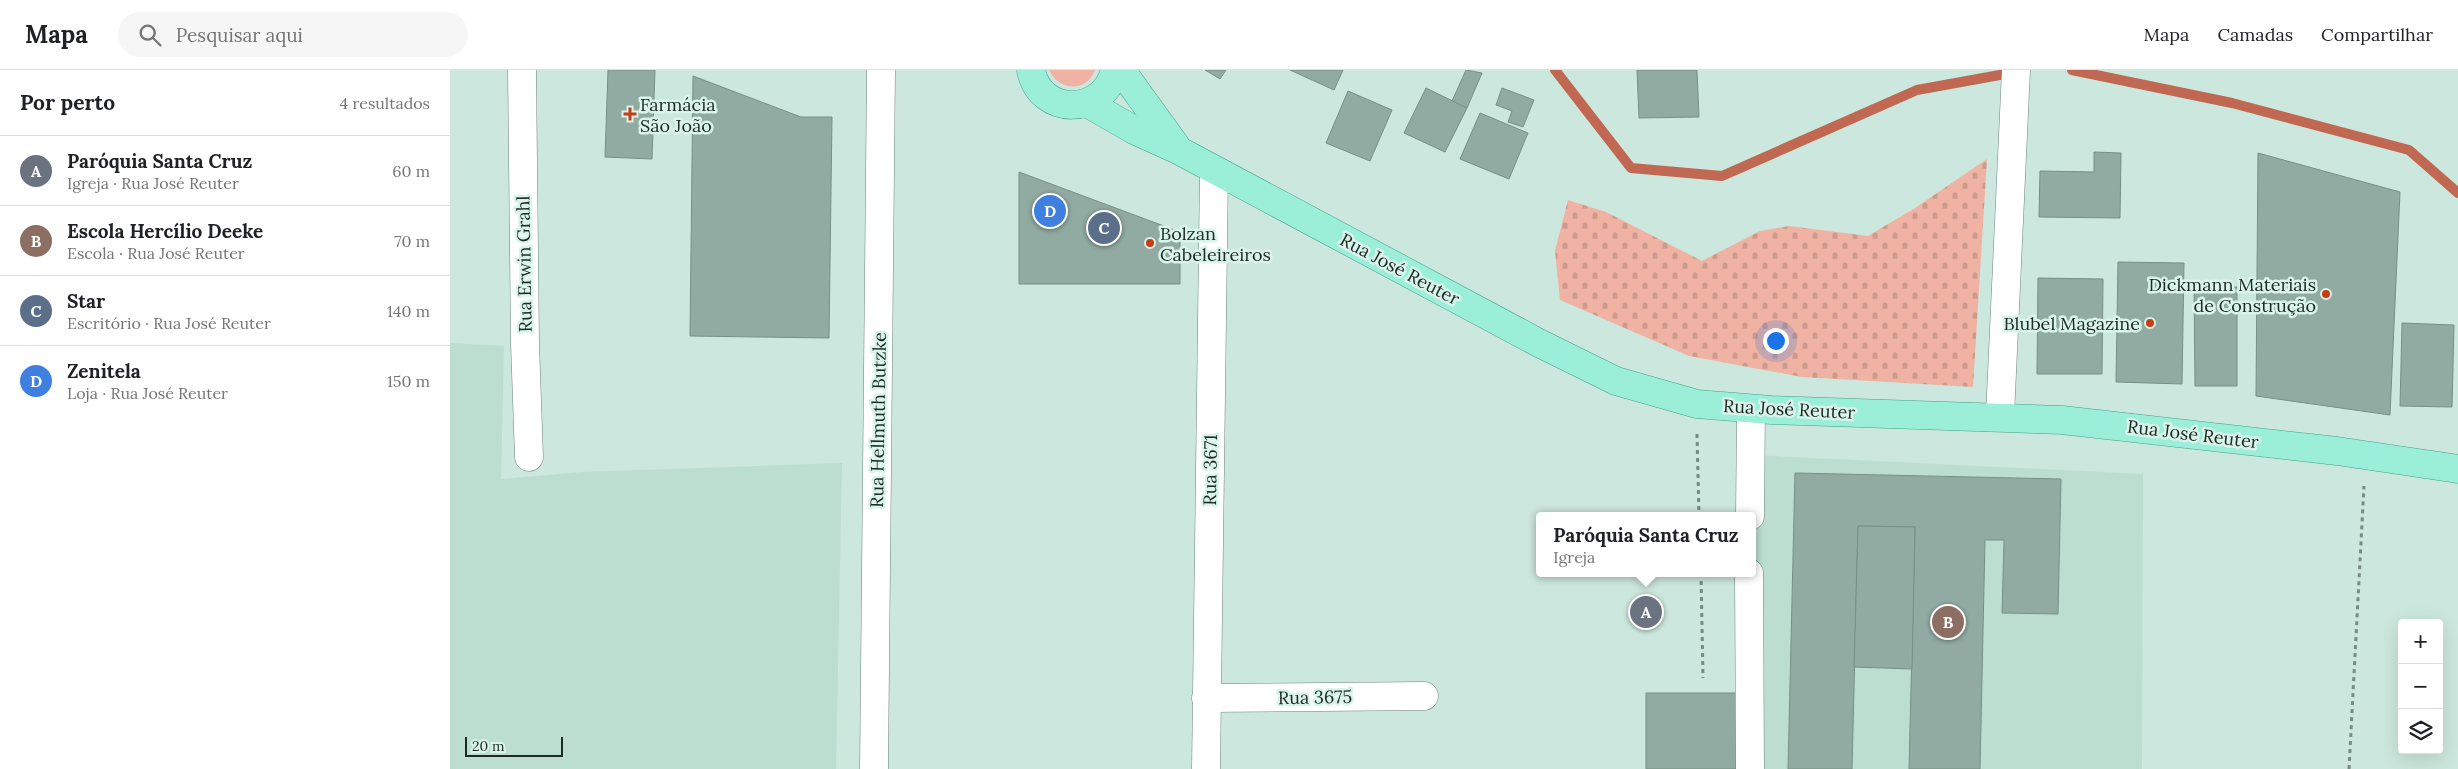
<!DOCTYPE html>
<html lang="pt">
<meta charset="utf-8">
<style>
:root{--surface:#fff;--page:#f6f6f6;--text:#202124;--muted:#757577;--line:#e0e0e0;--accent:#db2777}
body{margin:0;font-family:Lora,serif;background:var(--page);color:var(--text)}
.controls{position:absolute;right:15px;bottom:15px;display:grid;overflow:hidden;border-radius:5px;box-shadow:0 5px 20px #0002}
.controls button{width:45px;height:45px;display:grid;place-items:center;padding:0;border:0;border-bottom:1px solid var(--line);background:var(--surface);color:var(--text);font:25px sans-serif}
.scale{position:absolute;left:15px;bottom:12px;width:98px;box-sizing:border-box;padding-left:5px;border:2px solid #1f2925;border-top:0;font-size:14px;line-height:18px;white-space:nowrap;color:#1f2925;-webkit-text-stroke:4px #d9f4ea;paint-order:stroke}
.you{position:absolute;left:1325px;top:270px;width:18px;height:18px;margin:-12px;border:4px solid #fff;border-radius:50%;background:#1a73e8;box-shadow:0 0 0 8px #1a73e833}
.badge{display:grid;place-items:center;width:32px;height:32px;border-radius:50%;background:var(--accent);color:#fff;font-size:16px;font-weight:700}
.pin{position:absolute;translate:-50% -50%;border:2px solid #fff;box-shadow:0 1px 5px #0006}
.popup{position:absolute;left:1086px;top:442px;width:220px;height:65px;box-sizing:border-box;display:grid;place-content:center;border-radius:5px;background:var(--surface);filter:drop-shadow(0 1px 4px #0005);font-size:16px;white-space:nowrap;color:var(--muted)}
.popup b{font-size:19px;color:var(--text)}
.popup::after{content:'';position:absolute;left:50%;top:100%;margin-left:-10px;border:10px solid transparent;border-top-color:var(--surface)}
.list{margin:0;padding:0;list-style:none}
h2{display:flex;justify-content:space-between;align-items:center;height:65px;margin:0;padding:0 20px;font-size:21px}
h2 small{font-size:16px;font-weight:400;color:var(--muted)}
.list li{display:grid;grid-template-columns:32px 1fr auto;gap:15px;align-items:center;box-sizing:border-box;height:70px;padding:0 20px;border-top:1px solid var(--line)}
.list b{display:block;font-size:19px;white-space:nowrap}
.list p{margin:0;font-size:16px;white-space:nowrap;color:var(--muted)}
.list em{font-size:16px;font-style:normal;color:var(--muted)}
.icon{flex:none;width:28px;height:28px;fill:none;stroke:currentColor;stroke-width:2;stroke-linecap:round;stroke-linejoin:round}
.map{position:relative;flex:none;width:2008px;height:699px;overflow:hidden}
header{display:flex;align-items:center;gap:30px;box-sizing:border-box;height:70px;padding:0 25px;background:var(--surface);border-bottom:1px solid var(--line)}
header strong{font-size:24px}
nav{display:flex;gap:28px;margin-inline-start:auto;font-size:18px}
.search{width:350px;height:45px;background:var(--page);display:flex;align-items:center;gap:12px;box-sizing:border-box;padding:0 18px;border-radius:28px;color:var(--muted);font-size:19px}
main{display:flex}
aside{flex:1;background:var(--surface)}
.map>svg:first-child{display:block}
.built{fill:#bbded1}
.green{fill:#f0b3a3}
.cemetery{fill:url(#cemetery-stones)}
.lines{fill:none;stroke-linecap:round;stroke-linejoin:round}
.stream{stroke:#c06851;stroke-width:10}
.building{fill:#91aba2;stroke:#779087}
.minor-casing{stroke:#6c857d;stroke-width:29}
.major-casing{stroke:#45a187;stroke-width:29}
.path{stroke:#778a83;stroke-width:3;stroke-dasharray:4 4;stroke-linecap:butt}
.minor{stroke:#fff;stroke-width:28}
.major{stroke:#9beed7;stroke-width:28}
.poi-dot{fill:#c53c15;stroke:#d9f4ea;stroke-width:2}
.labels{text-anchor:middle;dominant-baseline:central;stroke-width:5;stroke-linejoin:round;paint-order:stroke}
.poi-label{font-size:18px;fill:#1f2925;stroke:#d9f4ea;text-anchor:start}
.street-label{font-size:18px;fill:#1f2925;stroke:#d9f4ea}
</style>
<header>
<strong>Mapa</strong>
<div class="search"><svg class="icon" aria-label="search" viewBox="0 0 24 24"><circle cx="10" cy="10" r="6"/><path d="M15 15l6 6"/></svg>Pesquisar aqui</div>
<nav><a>Mapa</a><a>Camadas</a><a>Compartilhar</a></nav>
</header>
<main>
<aside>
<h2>Por perto<small>4 resultados</small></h2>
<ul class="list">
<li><span class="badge" style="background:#6b7280">A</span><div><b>Paróquia Santa Cruz</b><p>Igreja · Rua José Reuter</p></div><em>60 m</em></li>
<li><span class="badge" style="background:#8d6e63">B</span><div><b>Escola Hercílio Deeke</b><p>Escola · Rua José Reuter</p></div><em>70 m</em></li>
<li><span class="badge" style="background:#5c6f8a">C</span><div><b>Star</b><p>Escritório · Rua José Reuter</p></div><em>140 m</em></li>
<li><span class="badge" style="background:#3f7fe0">D</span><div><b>Zenitela</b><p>Loja · Rua José Reuter</p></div><em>150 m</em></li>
</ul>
</aside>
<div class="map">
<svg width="2008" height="699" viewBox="0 0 2008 699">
<defs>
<pattern id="cemetery-stones" width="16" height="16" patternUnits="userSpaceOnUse" patternTransform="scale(1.25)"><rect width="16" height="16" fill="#f0b3a3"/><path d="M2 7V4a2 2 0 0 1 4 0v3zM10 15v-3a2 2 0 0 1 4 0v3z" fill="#cd9a8c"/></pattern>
</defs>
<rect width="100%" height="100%" fill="#cce7dd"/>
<g class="built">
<polygon points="0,273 54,276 51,409 132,402 392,393 386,699 0,699"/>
<polygon points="1303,385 1693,404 1692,699 1305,699"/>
</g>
<path class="green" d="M599,0H645C637,23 608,21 599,0Z"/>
<polygon class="cemetery" points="1537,89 1523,317 1352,307 1239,286 1110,230 1105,181 1118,130 1156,142 1252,191 1310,161 1339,156 1418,166 1465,138"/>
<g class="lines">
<g class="stream">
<polyline points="1105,0 1181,98 1272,106 1467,20 1566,2"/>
<polyline points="1622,0 1782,33 1959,80 2008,123"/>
</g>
</g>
<g class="building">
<polygon points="158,0 205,0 202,89 155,87"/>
<polygon points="755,0 776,0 770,9"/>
<polygon points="840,0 893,0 884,20"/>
<polygon points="1016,0 1032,3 1017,38 1002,31"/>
<polygon points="1187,0 1247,0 1249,47 1189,48"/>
<polygon points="243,6 351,47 382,47 379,268 240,266"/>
<polygon points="976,18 1017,38 995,82 954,63"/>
<polygon points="1052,18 1084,30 1073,57 1058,52 1062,41 1046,35"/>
<polygon points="898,21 942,40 920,91 876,73"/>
<polygon points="1030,43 1078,63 1059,109 1010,89"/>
<polygon points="1644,82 1671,83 1670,148 1589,147 1590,101 1644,102"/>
<polygon points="1808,83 1950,122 1940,345 1806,326"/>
<polygon points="569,102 730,162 730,214 569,214"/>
<polygon points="1668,192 1734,193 1732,314 1666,312"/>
<polygon points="1588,208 1653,209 1652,304 1587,304"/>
<polygon points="1744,217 1787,217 1787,316 1745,316"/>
<polygon points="1952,253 2004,255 2002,337 1950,336"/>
<polygon points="1345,403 1611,409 1608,544 1552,543 1554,470 1535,470 1530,699 1459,699 1465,457 1408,456 1402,699 1338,699"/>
<polygon points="1408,456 1465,457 1462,599 1404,597"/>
<rect x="1196" y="623" width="94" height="76"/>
</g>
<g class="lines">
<defs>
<g id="minor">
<polyline points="72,0 75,274 79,387"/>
<polyline points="1550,346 1566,0"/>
<polyline points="1300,446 1301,339"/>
<polyline points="1299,503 1300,699"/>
<polyline points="756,628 974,626"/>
<polyline points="424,699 431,0"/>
<polyline points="756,699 764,101"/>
</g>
<g id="major">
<path d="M581,0C590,47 654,46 665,0"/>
<polyline points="671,0 726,76"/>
<polyline points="637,33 684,60 728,80 1089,273 1166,311 1247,334 1321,340 1612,350 1887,381 2008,399"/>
</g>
</defs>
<use href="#minor" class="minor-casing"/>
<use href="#major" class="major-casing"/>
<g class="path">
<polyline points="1247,364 1249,446"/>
<polyline points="1251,503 1253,608"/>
<polyline points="1899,699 1914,416"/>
</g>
<use href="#minor" class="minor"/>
<use href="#major" class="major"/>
</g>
<g class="poi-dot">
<path d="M177.5 36.5h5v5h5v5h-5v5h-5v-5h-5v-5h5z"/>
<circle cx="700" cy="173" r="5"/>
<circle cx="1876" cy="224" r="5"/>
<circle cx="1700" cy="253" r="5"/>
</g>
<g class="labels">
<g class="poi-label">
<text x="190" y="34">Farmácia<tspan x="190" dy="21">São João</tspan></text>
<text x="710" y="163">Bolzan<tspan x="710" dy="21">Cabeleireiros</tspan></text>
<text x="1866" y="214" text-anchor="end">Dickmann Materiais<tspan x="1866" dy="21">de Construção</tspan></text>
<text x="1690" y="253" text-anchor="end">Blubel Magazine</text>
</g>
<g class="street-label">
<text transform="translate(74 194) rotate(-91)">Rua Erwin Grahl</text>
<text transform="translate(950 199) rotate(28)">Rua José Reuter</text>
<text transform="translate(1339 339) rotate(3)">Rua José Reuter</text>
<text transform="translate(428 350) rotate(-89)">Rua Hellmuth Butzke</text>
<text transform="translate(1743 364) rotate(7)">Rua José Reuter</text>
<text transform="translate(760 400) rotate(-89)">Rua 3671</text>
<text transform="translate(865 627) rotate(-1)">Rua 3675</text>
</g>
</g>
</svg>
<div class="controls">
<button>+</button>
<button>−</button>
<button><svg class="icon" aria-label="layers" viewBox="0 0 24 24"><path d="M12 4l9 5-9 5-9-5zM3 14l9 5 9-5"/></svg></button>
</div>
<div class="scale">20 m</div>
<div class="you"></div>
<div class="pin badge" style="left:1196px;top:542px;background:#6b7280">A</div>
<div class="popup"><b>Paróquia Santa Cruz</b>Igreja</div>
<div class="pin badge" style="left:1498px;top:552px;background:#8d6e63">B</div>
<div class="pin badge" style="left:654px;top:158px;background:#5c6f8a">C</div>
<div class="pin badge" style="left:600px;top:141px;background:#3f7fe0">D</div>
</div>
</main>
